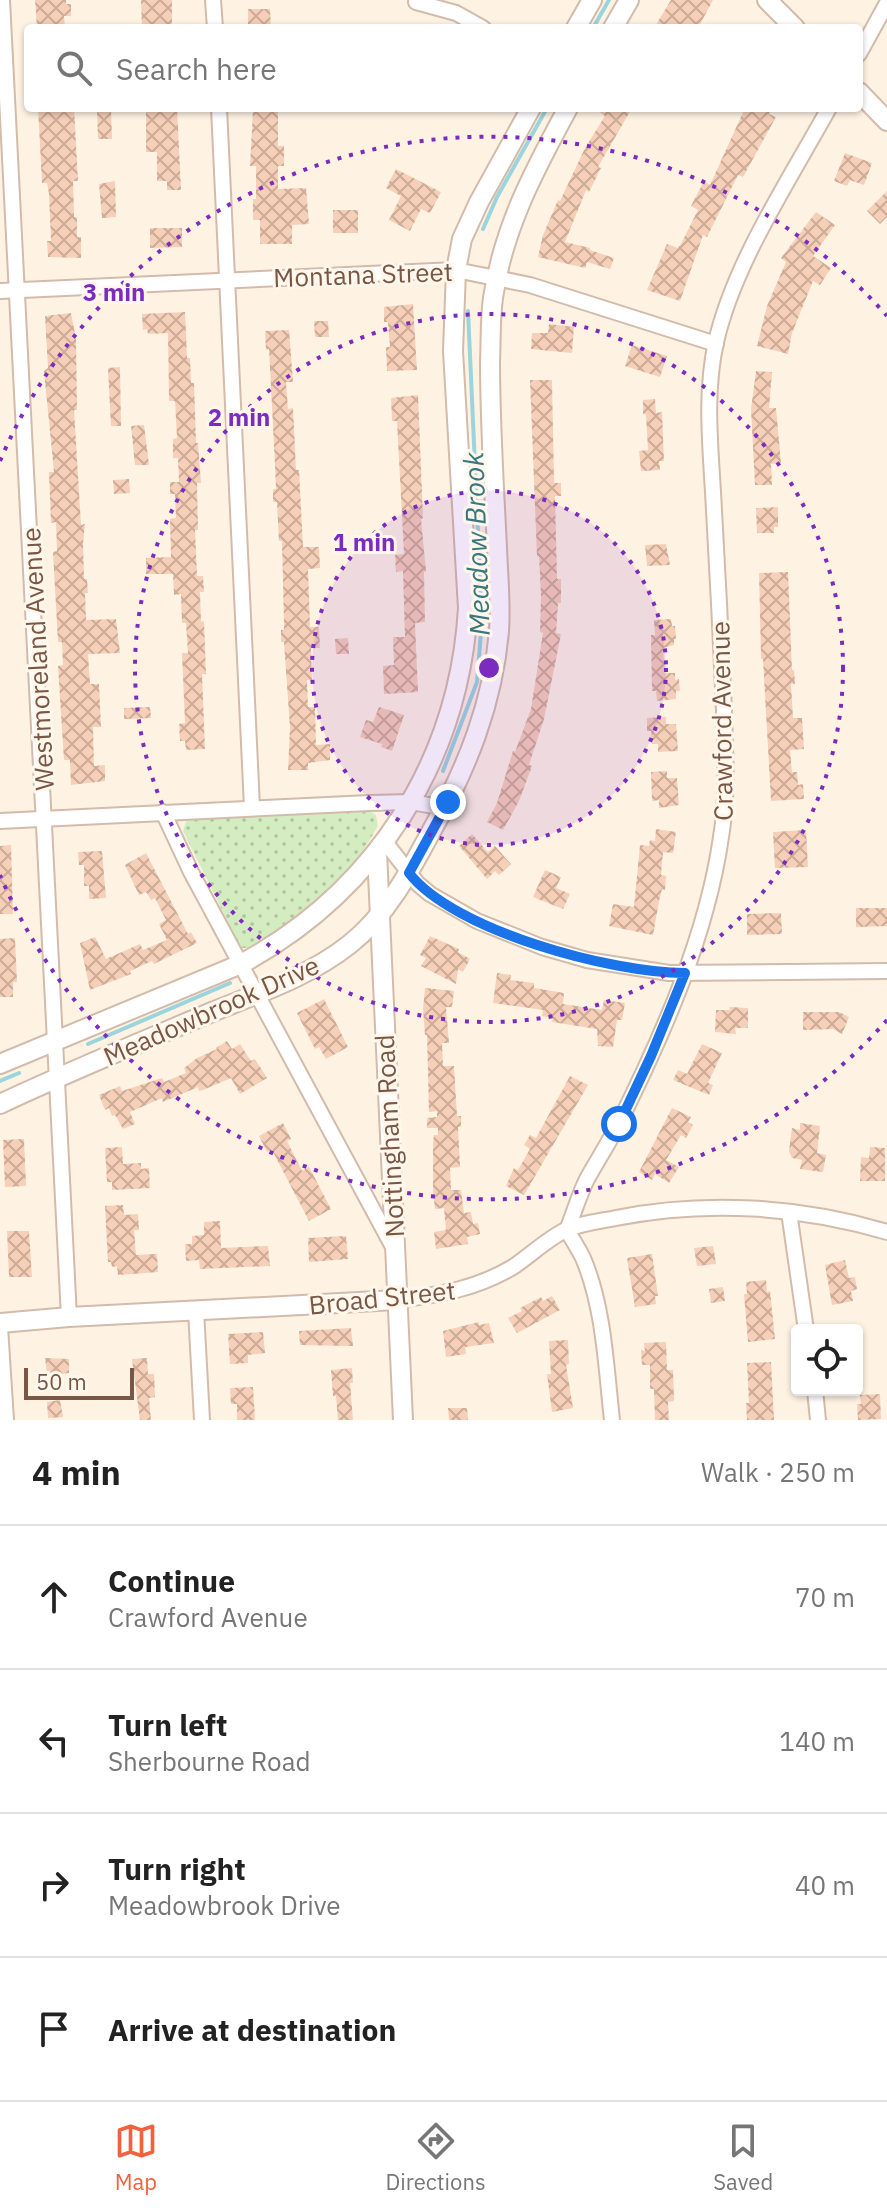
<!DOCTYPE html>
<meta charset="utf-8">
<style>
:root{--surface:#fff;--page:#f2f2f2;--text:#222;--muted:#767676;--line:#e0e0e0;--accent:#f2603e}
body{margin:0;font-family:"IBM Plex Sans",sans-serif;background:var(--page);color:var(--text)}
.controls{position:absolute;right:24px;bottom:24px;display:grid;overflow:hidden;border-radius:8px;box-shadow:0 2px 6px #0004}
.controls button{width:72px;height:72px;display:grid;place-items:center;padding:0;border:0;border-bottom:2px solid var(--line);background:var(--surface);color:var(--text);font:40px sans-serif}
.scale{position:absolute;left:24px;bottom:20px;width:110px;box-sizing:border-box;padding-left:8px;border:4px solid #795747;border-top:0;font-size:22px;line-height:28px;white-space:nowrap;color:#795747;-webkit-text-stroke:6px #fff7eb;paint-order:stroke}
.stop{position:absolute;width:24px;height:24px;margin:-18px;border:6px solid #1a73e8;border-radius:50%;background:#fff}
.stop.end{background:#1a73e8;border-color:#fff;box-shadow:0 2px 8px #0008}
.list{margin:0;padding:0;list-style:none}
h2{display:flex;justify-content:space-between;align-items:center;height:104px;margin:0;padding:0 32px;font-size:34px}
h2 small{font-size:26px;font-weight:400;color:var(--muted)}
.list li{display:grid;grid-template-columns:52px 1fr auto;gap:24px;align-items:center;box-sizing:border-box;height:144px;padding:0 32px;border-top:2px solid var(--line)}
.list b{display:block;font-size:30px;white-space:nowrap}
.list p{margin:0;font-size:26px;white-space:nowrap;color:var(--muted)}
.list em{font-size:26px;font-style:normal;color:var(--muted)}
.icon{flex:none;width:44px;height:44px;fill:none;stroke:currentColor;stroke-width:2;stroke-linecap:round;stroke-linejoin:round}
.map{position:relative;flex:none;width:887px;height:1420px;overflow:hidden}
.search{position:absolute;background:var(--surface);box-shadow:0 2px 6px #0004;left:24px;right:24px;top:24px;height:88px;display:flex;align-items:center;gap:20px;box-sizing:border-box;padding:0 28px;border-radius:8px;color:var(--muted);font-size:30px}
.sheet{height:680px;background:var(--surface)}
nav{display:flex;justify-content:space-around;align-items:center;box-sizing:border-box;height:112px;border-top:2px solid var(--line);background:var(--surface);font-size:22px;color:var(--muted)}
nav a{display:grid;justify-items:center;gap:4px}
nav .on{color:var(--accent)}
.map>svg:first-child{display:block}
.grass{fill:url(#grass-dots)}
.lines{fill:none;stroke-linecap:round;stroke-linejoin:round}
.stream{stroke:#9bd4dc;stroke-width:4}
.building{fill:url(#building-cross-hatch)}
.minor-casing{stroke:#d3bbab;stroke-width:18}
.tertiary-casing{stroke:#d3bbab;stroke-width:22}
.minor{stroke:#fff;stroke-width:14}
.tertiary{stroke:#fff;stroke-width:18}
.route{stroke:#1a73e8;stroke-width:10}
.ring{fill:none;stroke:#7b2cbf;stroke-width:4;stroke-dasharray:4 8}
.labels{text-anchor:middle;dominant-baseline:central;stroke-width:6;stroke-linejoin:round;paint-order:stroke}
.street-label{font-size:26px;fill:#795747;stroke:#fff7eb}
.water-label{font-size:28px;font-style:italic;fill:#39767f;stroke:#fff7eb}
.centre{fill:#7b2cbf;stroke:#fff7eb;stroke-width:4}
.ring-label{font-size:24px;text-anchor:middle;font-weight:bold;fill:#7b2cbf;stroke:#fff7eb;stroke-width:6;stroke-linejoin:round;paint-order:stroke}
</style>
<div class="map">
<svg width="887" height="1420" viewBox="0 0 887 1420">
<defs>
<pattern id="grass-dots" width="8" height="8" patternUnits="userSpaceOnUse" patternTransform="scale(2)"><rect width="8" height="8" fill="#d4edc0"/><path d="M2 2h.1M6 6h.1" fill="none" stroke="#b1c39e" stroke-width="1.8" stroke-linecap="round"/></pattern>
<pattern id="building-cross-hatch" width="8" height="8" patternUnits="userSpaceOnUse" patternTransform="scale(2)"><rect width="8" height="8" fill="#f6cfb8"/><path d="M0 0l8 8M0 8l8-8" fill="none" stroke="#ccab97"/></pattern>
</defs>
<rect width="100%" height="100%" fill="#fef3e3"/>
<polygon class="grass" points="366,809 376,815 378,826 355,864 325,898 251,948 241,948 183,831 186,821 192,817"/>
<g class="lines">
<g class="stream">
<polyline points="593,28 609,0"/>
<polyline points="483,229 497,197 547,108"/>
<polyline points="443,771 477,682 482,620 468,311"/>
<polyline points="88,1044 230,983"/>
<polyline points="0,1081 19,1073"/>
</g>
</g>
<g class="building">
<polygon points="35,0 66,0 66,4 71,4 71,16 64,16 65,28 37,28"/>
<polygon points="141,0 172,0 172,28 142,28"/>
<polygon points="671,0 713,0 698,28 654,28"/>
<polygon points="248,9 270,9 271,28 248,28"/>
<polygon points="38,108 74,108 78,181 73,181 74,217 77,217 77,237 81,237 81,258 48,257 47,241 51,241 49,194 47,183 42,183"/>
<polygon points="97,108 111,108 112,139 98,139"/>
<polygon points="146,108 177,108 181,190 167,190 167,181 157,181 157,152 146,152"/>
<polygon points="593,108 632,108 598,167 601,168 589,192 586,190 565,242 590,248 590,250 614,258 610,269 587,262 585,268 538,257 543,235 558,200 560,201 585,148 605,116"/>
<polygon points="745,108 771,108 769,114 776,117 743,177 738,175 707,237 703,235 680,301 647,290 667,244 678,248 682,242 698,210 691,206 704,181 710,185"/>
<polygon points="253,110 278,110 278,146 284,146 284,166 278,166 278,189 306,188 309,224 292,225 292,244 260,244 260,220 253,220 253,199 256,199 256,166 250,166"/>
<polygon points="845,153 872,163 864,185 850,180 847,186 834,181"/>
<polygon points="396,169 441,192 430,213 421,209 410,231 389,220 401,196 386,188"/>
<polygon points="115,181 116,217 102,218 99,184"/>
<polygon points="887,191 887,217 880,224 867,211"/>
<rect x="333" y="210" width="25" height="23"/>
<polygon points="816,212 835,225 813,256 831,268 820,285 813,281 792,333 788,354 757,346 767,306 786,262 781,258"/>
<polygon points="150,228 182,228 182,247 150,248"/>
<polygon points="413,304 417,370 387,371 386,347 390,347 388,322 384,322 384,307"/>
<polygon points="185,312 187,358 190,358 191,383 194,383 196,443 198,443 201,483 197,483 198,530 195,530 197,576 203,576 204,592 200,592 201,622 204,621 206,674 202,674 205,749 186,750 185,741 180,741 179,724 185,723 182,653 188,653 186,623 182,623 181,594 174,595 173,574 146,574 146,558 171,557 170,519 176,518 175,494 170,494 170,482 179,482 178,458 173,458 173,439 177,438 175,401 169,401 168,333 148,334 147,329 143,330 142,314"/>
<polygon points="71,313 76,339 77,410 74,410 81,525 85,524 83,543 84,579 87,579 88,593 85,593 86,620 116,619 120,653 88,654 90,684 99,684 101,727 93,727 94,766 105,765 105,781 71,785 70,760 64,760 58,666 63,665 62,642 58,642 53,552 57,551 56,522 51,523 49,472 54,472 44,371 48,368 45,316"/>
<polygon points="314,321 328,321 329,337 315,337"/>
<polygon points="549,324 574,327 572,353 531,349 532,333 548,333"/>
<polygon points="289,330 293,382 286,382 288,409 293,408 296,470 299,470 303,547 319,547 320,568 308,569 310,627 319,627 320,648 311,648 312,680 307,680 308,707 315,707 316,745 330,744 330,760 308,763 308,770 288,770 290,728 284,642 281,642 281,630 284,630 284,623 282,541 279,541 277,502 273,502 273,489 276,489 275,465 269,349 266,350 265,331"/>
<polygon points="632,345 667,356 660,377 625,366"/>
<polygon points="120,367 121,426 111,426 108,368"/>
<polygon points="756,371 772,372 769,408 776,408 781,463 771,464 772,485 755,485 751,409"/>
<polygon points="530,380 552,380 554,483 561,483 561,496 555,496 557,579 561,579 561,603 558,603 556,633 561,634 544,719 529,765 532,766 519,801 503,830 487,822 497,803 513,751 515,752 531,709 543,633 540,632 541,595 539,556 537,557"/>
<polygon points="418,395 423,518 421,519 426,571 424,572 425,622 415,623 418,692 384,694 383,666 394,665 393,637 405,637 403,571 396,572 395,555 404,554 397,421 392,421 391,398"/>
<polygon points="655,399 656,413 662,412 664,461 659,461 660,470 641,471 639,451 648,450 646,414 643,414 643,400"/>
<polygon points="144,425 149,465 135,465 131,426"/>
<polygon points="129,479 130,493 114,494 113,480"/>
<polygon points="778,507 778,527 774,527 774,533 757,533 756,508"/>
<polygon points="666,544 670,565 647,566 645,545"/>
<polygon points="788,572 792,670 794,670 795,684 791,684 793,718 802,718 804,749 790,750 792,772 797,772 798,785 803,784 804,799 771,801 763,659 761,659 759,573"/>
<polygon points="671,619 672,626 675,626 676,639 674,639 674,645 663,648 665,673 675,673 675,680 679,679 680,691 676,691 676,699 657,701 656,691 652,691 651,635 655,635 654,620"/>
<polygon points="348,638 349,654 336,654 335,639"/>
<polygon points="150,707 151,718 124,719 124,708"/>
<polygon points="379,707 404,715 392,751 381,747 382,744 360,737 366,720 373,722"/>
<polygon points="666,717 666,724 676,724 678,751 658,752 658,744 652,744 651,731 647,731 647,718"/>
<polygon points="667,771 667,778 677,778 679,805 659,808 659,800 652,801 651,772"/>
<polygon points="656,829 676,832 673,853 663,852 661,875 666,876 665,890 662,889 659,901 653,935 609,926 613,904 634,907 640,845 649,846 650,840 655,841"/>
<polygon points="806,830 808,867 775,868 773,832"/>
<polygon points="472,834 488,852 495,846 511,864 499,875 495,871 487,879 459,846"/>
<polygon points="11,845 13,914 0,914 0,846"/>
<polygon points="102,851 106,898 89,899 89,886 84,886 84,865 79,865 78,852"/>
<polygon points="146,853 188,934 191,932 197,943 154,964 152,961 130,971 131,974 90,990 80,943 95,937 106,959 140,944 143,950 167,940 159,924 166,920 155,898 151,900 146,892 139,895 125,865"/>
<polygon points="545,870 561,877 556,888 570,894 563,909 533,897"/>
<polygon points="856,908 887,908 887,926 856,927"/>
<polygon points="781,913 782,934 747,935 747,914"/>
<polygon points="430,936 459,949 458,952 470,959 463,972 458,969 456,984 421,966 426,958 420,955"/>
<polygon points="15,938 17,982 13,982 13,997 0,997 0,939"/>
<polygon points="497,973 511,975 510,980 534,983 534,988 564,993 563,1004 602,1010 604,1000 625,1003 622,1020 617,1020 613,1047 598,1046 597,1029 552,1022 553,1018 542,1016 543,1010 493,1003"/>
<polygon points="425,988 454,991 452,1007 446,1007 449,1043 442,1043 443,1066 454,1066 457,1116 461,1116 461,1127 458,1127 460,1167 450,1168 451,1190 461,1190 464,1213 471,1212 473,1224 478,1223 480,1234 467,1237 468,1244 436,1249 434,1232 446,1230 444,1208 435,1209 433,1191 433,1143 434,1135 438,1135 438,1128 427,1128 427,1118 437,1117 437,1111 429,1112 427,1035 425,1035 423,1009"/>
<polygon points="324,999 348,1047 326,1059 319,1047 315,1049 297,1013"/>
<polygon points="729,1007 748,1008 748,1028 735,1028 736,1034 715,1032 716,1010 730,1010"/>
<polygon points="803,1012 839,1012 849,1017 842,1034 833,1029 803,1030"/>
<polygon points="227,1041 232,1049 240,1044 251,1061 255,1059 267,1078 240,1094 231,1078 203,1090 199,1091 198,1087 163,1102 162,1098 130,1112 135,1124 123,1129 115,1115 112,1116 109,1108 105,1110 99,1095 120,1086 122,1091 162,1078 164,1082 186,1073 184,1068 197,1058 217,1049 216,1048"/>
<polygon points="702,1044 722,1053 708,1083 713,1085 709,1095 673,1080 678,1070 687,1074"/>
<polygon points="570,1076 588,1085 524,1195 506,1186 514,1168 518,1170 530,1149 524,1145 530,1135 536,1138"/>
<polygon points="672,1108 691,1117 688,1122 693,1125 686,1138 681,1135 666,1160 679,1167 669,1183 655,1174 652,1180 639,1172"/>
<polygon points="283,1123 291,1139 287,1141 302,1171 309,1167 331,1209 309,1221 272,1150 267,1152 259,1136"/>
<polygon points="800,1123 820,1126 817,1153 826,1155 823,1172 800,1169 802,1160 792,1158 789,1151 792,1128 800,1130"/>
<polygon points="24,1139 26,1186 5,1187 3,1140"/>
<polygon points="122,1147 123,1164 141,1163 141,1169 149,1168 150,1188 112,1190 112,1182 107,1182 105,1148"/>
<polygon points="870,1147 885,1148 885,1181 860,1181 861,1157 869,1158"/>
<polygon points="123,1205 124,1215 138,1214 139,1230 134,1230 136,1255 157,1254 158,1272 118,1275 117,1266 112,1267 111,1262 108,1262 105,1206"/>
<polygon points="220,1221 221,1248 268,1246 270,1266 200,1269 199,1260 186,1261 185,1244 192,1244 192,1236 204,1235 204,1222"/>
<polygon points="7,1231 29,1231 32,1277 9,1277"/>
<polygon points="346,1236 348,1259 309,1262 308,1238"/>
<polygon points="713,1246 716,1264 697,1266 694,1248"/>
<polygon points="652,1254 658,1296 655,1296 656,1304 635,1307 627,1258"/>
<polygon points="845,1260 849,1278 855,1277 857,1289 851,1291 853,1301 832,1305 825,1265"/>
<polygon points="766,1280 767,1292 770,1291 775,1339 748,1342 744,1294 747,1294 746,1282"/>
<polygon points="723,1287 725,1301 711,1303 709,1289"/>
<polygon points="552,1296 560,1310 517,1333 508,1318 522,1311 520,1308 541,1297 543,1301"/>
<polygon points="479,1322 479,1325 489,1323 494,1343 465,1347 466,1354 446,1357 443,1331"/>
<polygon points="351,1328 353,1346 300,1345 299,1331"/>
<polygon points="263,1332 265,1353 248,1355 248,1363 230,1364 228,1334"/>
<polygon points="568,1340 569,1364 566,1365 573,1408 552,1412 547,1374 551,1374 549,1341"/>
<polygon points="666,1342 667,1370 673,1370 674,1401 668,1402 669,1420 655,1420 654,1389 650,1389 650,1365 642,1365 641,1350 645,1351 644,1343"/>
<polygon points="45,1358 69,1359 69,1373 59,1374 59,1381 48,1381"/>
<polygon points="147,1358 148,1374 154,1374 155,1397 149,1398 151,1420 140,1420 132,1359"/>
<polygon points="771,1362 774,1420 747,1420 746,1403 749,1403 747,1363"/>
<polygon points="352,1368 353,1383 350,1383 353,1420 338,1420 336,1396 333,1396 331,1370"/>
<polygon points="253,1387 255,1420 237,1420 237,1404 231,1404 230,1388"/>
<polygon points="880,1394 881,1419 858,1420 857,1404 861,1404 860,1395"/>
<polygon points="60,1400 63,1417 48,1418 47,1402"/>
<polygon points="448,1408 467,1408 468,1420 449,1420"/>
</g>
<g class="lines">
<defs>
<g id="minor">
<polyline points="2,0 69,1317"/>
<polyline points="213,0 215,28"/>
<polyline points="416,2 456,13 483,28"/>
<polyline points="859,54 887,3"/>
<polyline points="219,108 252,807"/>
<polyline points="0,291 456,270 530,285 716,344"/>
<polyline points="163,812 191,872 393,1247"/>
<polyline points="0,821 369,803 411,802 445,808"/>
<polyline points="385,842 418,884 430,894 477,921 542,947 587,960 669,973 887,971"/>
<polyline points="789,1212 806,1330"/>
<path d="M397,1300C439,1295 476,1289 513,1267C531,1255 549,1237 568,1229C583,1223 601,1221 616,1218C705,1200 800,1206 887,1232"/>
<polyline points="196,1311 202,1420"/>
<polyline points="0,1327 6,1420"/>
<polyline points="815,1390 818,1420"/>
<path d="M612,1420C606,1367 604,1307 583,1258C578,1248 572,1239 567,1230C574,1213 579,1195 587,1179C598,1159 610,1141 620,1121C664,1032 707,935 721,837C728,795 725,752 724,710C721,637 717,565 713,492C710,442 705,391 716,342C734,263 790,179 829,108"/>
</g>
<g id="tertiary">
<polyline points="767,0 795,28"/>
<polyline points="576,28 592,0"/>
<polyline points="613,28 629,0"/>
<polyline points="859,92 887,121"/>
<polyline points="377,852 403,1420"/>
<path d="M0,1064L241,964C376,891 459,761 468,608L453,351L456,270L462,239L479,202L531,108"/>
<path d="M0,1104C70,1071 141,1042 212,1012C259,993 310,976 350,944C387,915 410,871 432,830C467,768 493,703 499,631C501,604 498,575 497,548C494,486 490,424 490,362C491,340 490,319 493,298C503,228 535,169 568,108"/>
<polyline points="0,1323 69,1317 397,1300"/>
</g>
</defs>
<use href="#minor" class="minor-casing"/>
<use href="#tertiary" class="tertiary-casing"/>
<use href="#minor" class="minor"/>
<use href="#tertiary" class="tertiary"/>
</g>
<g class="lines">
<path class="route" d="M448,802L409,873C454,931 612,973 685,973L651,1056L619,1124"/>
</g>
<circle cx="489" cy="668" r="177" fill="#7b2cbf" fill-opacity=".12"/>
<g class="ring">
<circle cx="489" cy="668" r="177"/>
<circle cx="489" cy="668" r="354"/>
<path d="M887 1020A531 531 0 0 1 0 875M0 461A531 531 0 0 1 887 316"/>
</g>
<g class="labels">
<g class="street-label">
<text transform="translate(363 274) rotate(-2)">Montana Street</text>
<text transform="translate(37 659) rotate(-93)">Westmoreland Avenue</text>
<text transform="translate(721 721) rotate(-91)">Crawford Avenue</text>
<text transform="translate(211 1010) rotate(-24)">Meadowbrook Drive</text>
<text transform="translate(389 1136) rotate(-93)">Nottingham Road</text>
<text transform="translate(382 1297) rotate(-6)">Broad Street</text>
</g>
<g class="water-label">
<text transform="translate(476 544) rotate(-92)">Meadow Brook</text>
</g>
</g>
<circle cx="489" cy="668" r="12" class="centre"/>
<g class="ring-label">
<text x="114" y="301">3 min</text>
<text x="239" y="426">2 min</text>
<text x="364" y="551">1 min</text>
</g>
</svg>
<div class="controls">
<button><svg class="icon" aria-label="locate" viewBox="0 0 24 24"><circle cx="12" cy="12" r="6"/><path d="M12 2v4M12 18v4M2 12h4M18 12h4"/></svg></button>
</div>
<div class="scale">50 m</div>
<div class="stop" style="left:619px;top:1124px"></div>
<div class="stop end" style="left:448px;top:802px"></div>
<div class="search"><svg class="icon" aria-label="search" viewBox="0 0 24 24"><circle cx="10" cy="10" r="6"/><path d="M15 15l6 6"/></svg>Search here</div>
</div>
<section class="sheet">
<h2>4 min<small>Walk · 250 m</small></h2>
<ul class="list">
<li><svg class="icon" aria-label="ahead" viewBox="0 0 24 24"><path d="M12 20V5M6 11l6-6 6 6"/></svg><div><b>Continue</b><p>Crawford Avenue</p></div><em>70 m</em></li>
<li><svg class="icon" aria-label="left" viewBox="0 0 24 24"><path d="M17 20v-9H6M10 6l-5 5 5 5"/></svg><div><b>Turn left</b><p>Sherbourne Road</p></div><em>140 m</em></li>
<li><svg class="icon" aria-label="right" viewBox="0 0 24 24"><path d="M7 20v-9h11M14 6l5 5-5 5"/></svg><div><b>Turn right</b><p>Meadowbrook Drive</p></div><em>40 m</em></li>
<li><svg class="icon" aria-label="arrive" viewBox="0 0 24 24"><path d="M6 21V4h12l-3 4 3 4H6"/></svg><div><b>Arrive at destination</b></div></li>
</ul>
</section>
<nav>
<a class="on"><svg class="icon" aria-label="map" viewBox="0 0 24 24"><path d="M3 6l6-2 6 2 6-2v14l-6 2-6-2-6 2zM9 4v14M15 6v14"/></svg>Map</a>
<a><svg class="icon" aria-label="directions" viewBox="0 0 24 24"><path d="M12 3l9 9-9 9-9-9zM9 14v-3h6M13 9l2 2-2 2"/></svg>Directions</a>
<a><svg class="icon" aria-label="saved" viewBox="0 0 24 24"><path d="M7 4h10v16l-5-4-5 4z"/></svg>Saved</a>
</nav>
